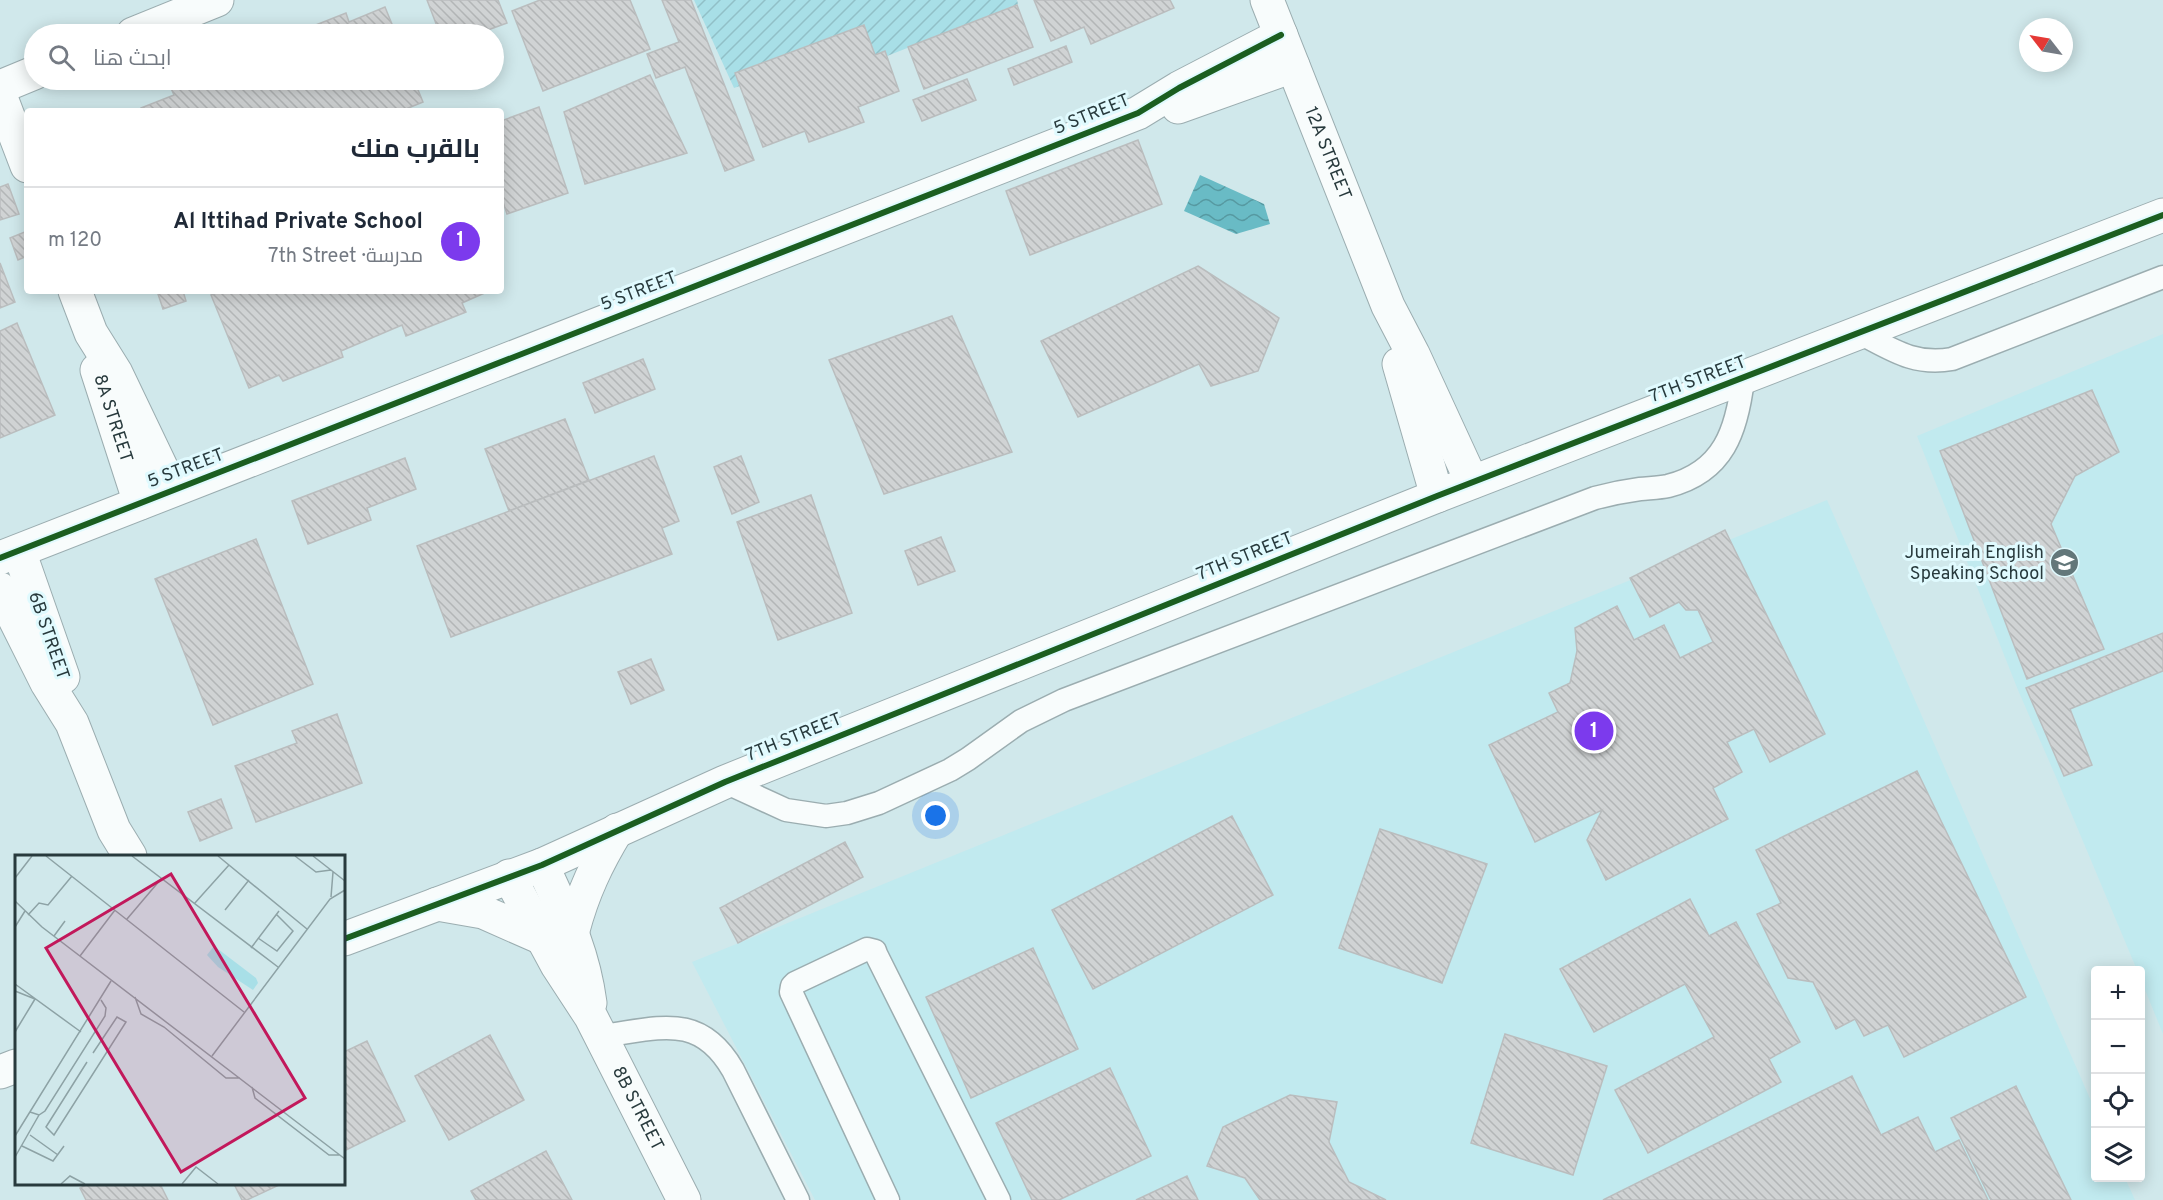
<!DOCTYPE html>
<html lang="ar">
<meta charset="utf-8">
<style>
:root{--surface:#fff;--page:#f6f6f7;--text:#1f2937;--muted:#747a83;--line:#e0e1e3;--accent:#7c3aed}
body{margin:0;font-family:Overpass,Cairo,sans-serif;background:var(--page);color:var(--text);direction:rtl}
.controls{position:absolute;right:18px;bottom:18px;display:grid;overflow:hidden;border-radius:6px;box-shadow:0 3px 15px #0003}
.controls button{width:54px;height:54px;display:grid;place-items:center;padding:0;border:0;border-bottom:2px solid var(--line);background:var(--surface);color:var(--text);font:30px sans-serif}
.compass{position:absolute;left:2019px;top:18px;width:54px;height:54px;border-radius:50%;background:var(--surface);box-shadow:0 3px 15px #0003;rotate:301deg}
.you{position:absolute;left:936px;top:816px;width:21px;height:21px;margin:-15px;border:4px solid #fff;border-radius:50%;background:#1a73e8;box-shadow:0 0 0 9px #1a73e833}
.badge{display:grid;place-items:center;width:39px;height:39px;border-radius:50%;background:var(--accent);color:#fff;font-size:20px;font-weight:700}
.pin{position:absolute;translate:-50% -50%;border:3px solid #fff;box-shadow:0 2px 6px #0006}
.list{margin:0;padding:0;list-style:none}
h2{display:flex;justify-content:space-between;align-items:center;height:78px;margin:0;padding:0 24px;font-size:26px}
h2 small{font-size:20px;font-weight:400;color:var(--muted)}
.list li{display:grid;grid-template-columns:39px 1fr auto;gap:18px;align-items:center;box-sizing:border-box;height:108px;padding:0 24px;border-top:2px solid var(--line)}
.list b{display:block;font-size:22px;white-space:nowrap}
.list p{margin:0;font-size:20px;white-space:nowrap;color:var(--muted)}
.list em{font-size:20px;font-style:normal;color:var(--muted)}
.icon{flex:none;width:33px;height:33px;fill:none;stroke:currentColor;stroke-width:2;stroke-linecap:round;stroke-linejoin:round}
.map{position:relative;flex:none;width:2163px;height:1200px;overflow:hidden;direction:ltr}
.search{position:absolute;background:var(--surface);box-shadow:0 3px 15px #0003;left:24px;top:24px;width:480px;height:66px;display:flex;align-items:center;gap:15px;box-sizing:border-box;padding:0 21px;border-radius:33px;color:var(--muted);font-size:22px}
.panel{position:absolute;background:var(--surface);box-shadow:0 3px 15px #0003;left:24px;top:108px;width:480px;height:186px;border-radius:6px;direction:rtl}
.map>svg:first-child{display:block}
.built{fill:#c1eaef}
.garden{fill:url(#garden-furrows)}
.water{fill:url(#water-waves)}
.building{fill:url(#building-back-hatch);stroke:#babdbe;stroke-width:1.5}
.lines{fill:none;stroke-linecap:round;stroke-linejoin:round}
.lane-casing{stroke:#9badb0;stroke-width:25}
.street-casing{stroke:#9badb0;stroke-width:35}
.lane{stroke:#f8fcfc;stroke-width:22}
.street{stroke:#f8fcfc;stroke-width:33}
.cycleway-casing{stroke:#e0fafe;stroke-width:10}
.cycleway{stroke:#1b5e20;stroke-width:6}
.labels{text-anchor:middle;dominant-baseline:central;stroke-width:6;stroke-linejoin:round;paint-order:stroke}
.street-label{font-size:18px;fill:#283a3d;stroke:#e0fafe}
.poi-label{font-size:18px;fill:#283a3d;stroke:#e0fafe;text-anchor:end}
.inset-road{fill:none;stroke:#8da2a5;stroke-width:1.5}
.view{fill:#c2185b;fill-opacity:0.15;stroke:#c2185b;stroke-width:3}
.inset-edge{fill:none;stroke:#283a3d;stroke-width:3}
</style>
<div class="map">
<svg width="2163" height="1200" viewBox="0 0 2163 1200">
<defs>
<pattern id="garden-furrows" width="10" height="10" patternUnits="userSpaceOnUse" patternTransform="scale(1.5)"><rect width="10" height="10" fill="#a8dfe7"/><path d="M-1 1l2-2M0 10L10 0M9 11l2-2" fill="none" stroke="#91c0c7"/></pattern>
<pattern id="water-waves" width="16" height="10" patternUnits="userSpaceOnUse" patternTransform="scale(1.5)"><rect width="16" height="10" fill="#69bbc5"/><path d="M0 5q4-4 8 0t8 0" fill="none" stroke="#5699a1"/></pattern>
<pattern id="building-back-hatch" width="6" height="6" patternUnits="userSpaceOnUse" patternTransform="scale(1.5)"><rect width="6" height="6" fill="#d0d3d4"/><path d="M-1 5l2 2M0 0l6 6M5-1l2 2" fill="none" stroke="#b3b6b7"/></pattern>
</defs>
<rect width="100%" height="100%" fill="#d0e8eb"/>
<g class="built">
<polygon points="2163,334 2163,1034 2141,980 2140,970 2137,970 2056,777 2018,690 1917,436"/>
<polygon points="1827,500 2095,1110 2096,1178 2125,1178 2135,1200 815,1200 692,962"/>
</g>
<polygon class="garden" points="694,0 1017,0 1018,4 867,64 857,44 734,88"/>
<polygon class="water" points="1200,175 1264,204 1270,224 1236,234 1184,211"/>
<g class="building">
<polygon points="427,0 498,0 507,23 477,34 440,34"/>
<polygon points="540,0 630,0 650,49 543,91 512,11"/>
<polygon points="662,0 691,0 754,160 725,171 685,67 656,78 647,54 679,42"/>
<polygon points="1034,0 1170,0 1174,8 1091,44 1084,27 1051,41"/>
<polygon points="1017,5 1033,47 924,89 908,47"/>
<polygon points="385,7 396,34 293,34 346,13 349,22"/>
<polygon points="864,25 875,55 885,51 899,91 858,107 864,122 809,142 805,131 763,147 735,73"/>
<polygon points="1066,46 1072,62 1014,85 1008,69"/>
<polygon points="650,75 687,153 585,184 564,112"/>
<polygon points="967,79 976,100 922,121 913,100"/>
<polygon points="186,80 414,80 423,102 401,111 142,111 141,108 174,95 170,86"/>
<polygon points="539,107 568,193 507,214 501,196 501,121"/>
<polygon points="1138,140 1162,204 1030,255 1006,191"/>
<polygon points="8,184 19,214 0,220 0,187"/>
<polygon points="27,231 27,256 18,260 10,238"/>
<polygon points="0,263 15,302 0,308"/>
<polygon points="1198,266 1279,318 1258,371 1211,386 1199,364 1078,417 1041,341"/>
<polygon points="157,291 183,291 186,301 163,309"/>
<polygon points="222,291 489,291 462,303 466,312 406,336 402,325 341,351 343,357 283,381 279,375 249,388 211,295"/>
<polygon points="952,316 1012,452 884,494 829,360"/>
<polygon points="17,323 55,415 0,438 0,331"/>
<polygon points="643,359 655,389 595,413 583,383"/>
<polygon points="2092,390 2119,452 2075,476 2051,524 2104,649 2027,679 1940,451"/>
<polygon points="565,419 589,480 509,511 485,449"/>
<polygon points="654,456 679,521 662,528 672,554 451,637 417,546"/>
<polygon points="741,456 759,502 732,514 714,467"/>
<polygon points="405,458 416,489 367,508 371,520 308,544 292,501"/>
<polygon points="811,495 852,613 778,640 737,522"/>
<polygon points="1725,530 1825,734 1770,762 1754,729 1727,742 1742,772 1713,788 1728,819 1606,880 1587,840 1602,810 1535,842 1489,745 1558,712 1549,693 1570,683 1577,651 1575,628 1617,606 1634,640 1664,625 1680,658 1713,642 1698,610 1686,610 1679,602 1650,617 1630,578"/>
<polygon points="941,537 955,571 918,585 905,551"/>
<polygon points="256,539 313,684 213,725 155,579"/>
<polygon points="2163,633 2163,671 2070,709 2092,765 2064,776 2026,688"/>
<polygon points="651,659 664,690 631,704 618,672"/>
<polygon points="337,714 362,783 256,822 235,766 297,743 292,731"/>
<polygon points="1917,771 2026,997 1904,1057 1888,1025 1864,1036 1855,1019 1836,1029 1813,982 1788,978 1757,914 1781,903 1756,850"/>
<polygon points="221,799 232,828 200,841 188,812"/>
<polygon points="1232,816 1273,895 1093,989 1052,910"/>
<polygon points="1380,829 1487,864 1442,983 1339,948"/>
<polygon points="845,842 863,877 738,943 720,908"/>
<polygon points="1690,899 1709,936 1736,922 1800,1042 1769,1059 1781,1082 1648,1153 1615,1090 1714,1037 1685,984 1594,1032 1560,969"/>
<polygon points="1033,948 1078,1049 971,1098 926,997"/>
<polygon points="1505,1034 1607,1066 1573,1175 1471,1143"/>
<polygon points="490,1035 524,1100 449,1140 415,1076"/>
<polygon points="367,1041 405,1121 344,1151 344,1052"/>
<polygon points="1110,1068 1151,1156 1059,1200 1032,1200 996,1123"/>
<polygon points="1852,1076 1881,1135 1918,1117 1935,1152 1959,1140 1988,1200 1603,1200"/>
<polygon points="2016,1086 2071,1200 1991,1200 1951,1118"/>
<polygon points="1290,1095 1337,1102 1329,1142 1349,1182 1386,1200 1260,1200 1245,1178 1207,1166 1223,1127"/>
<polygon points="546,1151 572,1200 476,1200 471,1191"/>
<polygon points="1187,1176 1198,1200 1136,1200"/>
<polygon points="88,1184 160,1184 168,1200 86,1200 80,1188"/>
<polygon points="234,1184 281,1184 247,1200 242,1200"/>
</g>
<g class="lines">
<defs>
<g id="lane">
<path d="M1858,332C1891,349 1914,366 1952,359L2163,277"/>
<path d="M725,782L786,810L826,816L847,813L879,803L950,770L968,759L1021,721L1064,700L1595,498C1610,494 1625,491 1640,489C1649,488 1659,488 1668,486C1724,472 1737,430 1743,379"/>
<path d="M601,1036C658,1029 699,1011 733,1070L798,1200"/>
<polyline points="888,1200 791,992 792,986 795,983 867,949 875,951 876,954 999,1200"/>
</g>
<g id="street">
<path id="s1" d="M1267,0L1388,306L1413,354L1472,482"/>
<polyline points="133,34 217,0"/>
<polyline points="0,87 34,73"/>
<polyline points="0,95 27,166"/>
<polyline points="1178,107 1293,66"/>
<polyline points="75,291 91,333 116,373 172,490"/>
<polyline points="1399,364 1437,496"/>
<path id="s2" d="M97,370L140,503"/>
<polyline points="19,551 63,677"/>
<polyline points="0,558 1138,113 1179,88 1281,35"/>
<polyline points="0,589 47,683 72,723 114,830 130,856"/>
<path d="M542,865C564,913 583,950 590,1003"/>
<path id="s3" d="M509,876L557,965L591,1017L684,1200"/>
<polyline points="437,904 483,912 542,938"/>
<path d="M573,930C583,892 597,863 617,830"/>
<polyline points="344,939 542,865 725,782 1437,496 2163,215"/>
<polyline points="0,1072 16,1066"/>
</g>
</defs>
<use href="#lane" class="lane-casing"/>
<use href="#street" class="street-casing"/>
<use href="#lane" class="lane"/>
<use href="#street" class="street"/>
<defs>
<g id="cycleway">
<polyline points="0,558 1138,113 1179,88 1281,35"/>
<polyline points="344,939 542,865 725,782 1437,496 2163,215"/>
</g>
</defs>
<use href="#cycleway" class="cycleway-casing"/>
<use href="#cycleway" class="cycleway"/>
</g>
<defs>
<symbol id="school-disc" viewBox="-11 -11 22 22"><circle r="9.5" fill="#63777a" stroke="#e0fafe"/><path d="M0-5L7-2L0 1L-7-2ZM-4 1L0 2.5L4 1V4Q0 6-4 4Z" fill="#fff"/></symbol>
</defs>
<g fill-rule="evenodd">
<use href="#school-disc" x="2048" y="546" width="33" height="33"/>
</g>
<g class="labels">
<g class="street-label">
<text transform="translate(1092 115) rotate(-22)">5 STREET</text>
<text stroke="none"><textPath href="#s1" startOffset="165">12A STREET</textPath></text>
<text transform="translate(639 292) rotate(-21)">5 STREET</text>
<text transform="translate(1698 380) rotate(-21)">7TH STREET</text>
<text stroke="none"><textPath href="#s2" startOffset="51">8A STREET</textPath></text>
<text transform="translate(186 469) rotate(-21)">5 STREET</text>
<text transform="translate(1245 557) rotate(-22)">7TH STREET</text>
<text transform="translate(48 636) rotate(71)">6B STREET</text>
<text transform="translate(794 738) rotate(-22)">7TH STREET</text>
<text stroke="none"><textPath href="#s3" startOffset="266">8B STREET</textPath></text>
</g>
<g class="poi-label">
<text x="2044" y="553">Jumeirah English<tspan x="2044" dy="21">Speaking School</tspan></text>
</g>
</g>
<g transform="translate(15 855)">
<rect width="330" height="330" fill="#d0e8eb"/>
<path d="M199,91L241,123L243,128L238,135L203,112L192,100Z" fill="#a8dfe7"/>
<path class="inset-road" d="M31,1L229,157M117,1L263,112M203,1L292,74M280,1L301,17L316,15M298,1L330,26M0,23L17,1M316,42L318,17M0,46L27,72L330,304M179,49L214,10M210,55L234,25M13,60L24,48L33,50L57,21M112,64L146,24M0,72L10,56M39,81L50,66M243,83L262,96L278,76L261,59M236,93L264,56M65,101L100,55M0,129L66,177M0,136L20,144M120,142L126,159L149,172L211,223H225M0,177L20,144M197,201L315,44L330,35M72,207L31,272L39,280L111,167L102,162L78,198M237,232L240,243L314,300H325M15,257L24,260L30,256L90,161L91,153L86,145M15,280L43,300M0,281L96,126M7,291L38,306L49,291M0,302L24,260M46,329L55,321L70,329M167,329L181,312L203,329"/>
<path class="view" d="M156,19L290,243L166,317L31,93Z"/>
<rect width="330" height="330" class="inset-edge"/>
</g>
</svg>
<div class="controls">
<button>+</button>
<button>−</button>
<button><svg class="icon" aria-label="locate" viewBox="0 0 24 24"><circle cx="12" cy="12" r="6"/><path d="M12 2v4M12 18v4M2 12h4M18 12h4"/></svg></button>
<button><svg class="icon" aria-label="layers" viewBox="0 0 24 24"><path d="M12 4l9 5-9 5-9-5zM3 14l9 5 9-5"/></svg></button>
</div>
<svg class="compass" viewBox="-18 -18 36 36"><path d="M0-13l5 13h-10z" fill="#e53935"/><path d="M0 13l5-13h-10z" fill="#747a83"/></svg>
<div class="you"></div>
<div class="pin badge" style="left:1594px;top:731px">1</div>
<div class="search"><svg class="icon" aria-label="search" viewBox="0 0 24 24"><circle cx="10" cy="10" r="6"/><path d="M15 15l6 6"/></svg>ابحث هنا</div>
<section class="panel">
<h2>بالقرب منك<small></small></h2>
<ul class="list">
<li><span class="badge">1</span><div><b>Al Ittihad Private School</b><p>مدرسة · 7th Street</p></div><em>120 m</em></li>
</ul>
</section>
</div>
